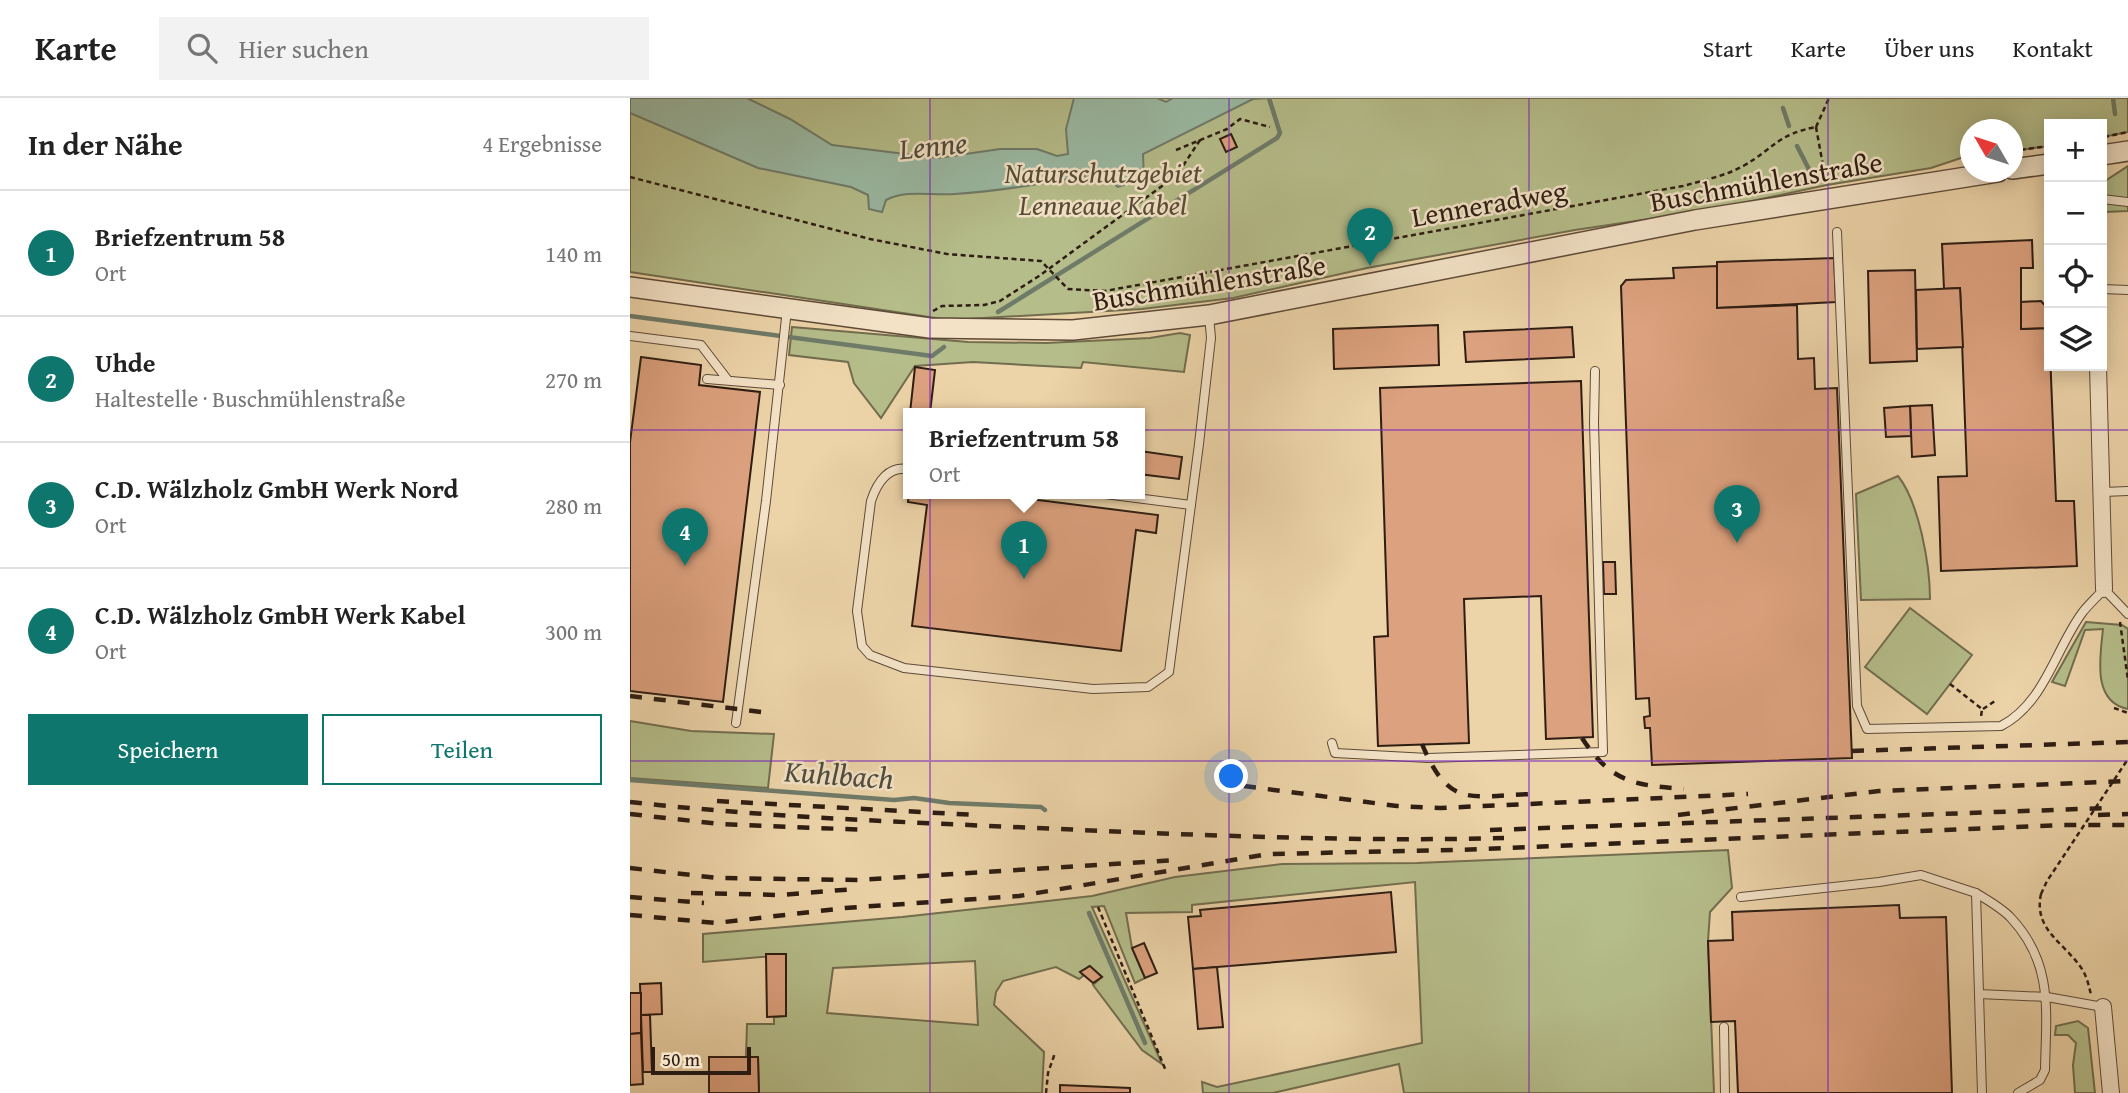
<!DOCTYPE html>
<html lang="de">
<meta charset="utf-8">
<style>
:root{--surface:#fff;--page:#f2f2f2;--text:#222;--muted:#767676;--line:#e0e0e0;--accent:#0f766e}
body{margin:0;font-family:"Gentium Book Plus",serif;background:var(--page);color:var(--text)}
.controls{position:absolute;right:21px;top:21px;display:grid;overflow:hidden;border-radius:0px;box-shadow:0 4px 18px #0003}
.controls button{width:63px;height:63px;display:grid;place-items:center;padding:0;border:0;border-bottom:2px solid var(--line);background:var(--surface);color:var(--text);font:35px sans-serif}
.compass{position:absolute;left:1330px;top:21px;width:63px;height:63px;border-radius:50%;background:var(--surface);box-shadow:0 4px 18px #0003;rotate:309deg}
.scale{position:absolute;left:21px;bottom:18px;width:100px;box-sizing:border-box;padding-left:7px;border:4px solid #2e1d13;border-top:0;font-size:19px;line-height:24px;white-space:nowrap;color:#2e1d13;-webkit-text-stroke:5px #f3e2c6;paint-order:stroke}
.you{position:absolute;left:602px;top:679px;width:24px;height:24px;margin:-18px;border:5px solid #fff;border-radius:50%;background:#1a73e8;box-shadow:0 0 0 10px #1a73e833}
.badge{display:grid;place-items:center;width:46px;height:46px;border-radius:50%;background:var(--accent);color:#fff;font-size:23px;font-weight:700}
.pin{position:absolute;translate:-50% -58px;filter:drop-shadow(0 2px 4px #0008)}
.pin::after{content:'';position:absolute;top:37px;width:24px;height:21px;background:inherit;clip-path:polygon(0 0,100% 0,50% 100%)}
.popup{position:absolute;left:273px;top:310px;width:242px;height:91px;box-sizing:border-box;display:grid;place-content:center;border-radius:0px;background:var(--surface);filter:drop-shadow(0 2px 5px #0005);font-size:23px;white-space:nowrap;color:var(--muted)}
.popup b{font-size:26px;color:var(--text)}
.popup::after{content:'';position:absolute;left:50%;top:100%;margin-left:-14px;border:14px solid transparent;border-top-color:var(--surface)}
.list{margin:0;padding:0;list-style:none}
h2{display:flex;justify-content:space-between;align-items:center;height:91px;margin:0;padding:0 28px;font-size:30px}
h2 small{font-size:23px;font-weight:400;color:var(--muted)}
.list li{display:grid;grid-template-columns:46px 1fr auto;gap:21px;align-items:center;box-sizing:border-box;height:126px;padding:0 28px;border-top:2px solid var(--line)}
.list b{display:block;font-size:26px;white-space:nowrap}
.list p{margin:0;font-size:23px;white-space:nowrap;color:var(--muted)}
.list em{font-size:23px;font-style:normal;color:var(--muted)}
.actions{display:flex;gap:14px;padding:21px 28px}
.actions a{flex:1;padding:16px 0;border:2px solid var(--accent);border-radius:0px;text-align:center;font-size:24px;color:var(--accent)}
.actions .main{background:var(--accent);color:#fff}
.icon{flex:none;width:38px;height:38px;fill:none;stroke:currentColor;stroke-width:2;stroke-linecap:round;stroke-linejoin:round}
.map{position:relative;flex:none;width:1498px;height:995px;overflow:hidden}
header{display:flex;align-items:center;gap:42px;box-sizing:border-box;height:98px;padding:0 35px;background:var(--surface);border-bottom:2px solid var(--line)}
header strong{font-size:33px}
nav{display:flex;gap:38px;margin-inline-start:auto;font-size:24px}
.search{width:490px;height:63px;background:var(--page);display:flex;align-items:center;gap:18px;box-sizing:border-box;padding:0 24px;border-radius:0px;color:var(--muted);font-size:26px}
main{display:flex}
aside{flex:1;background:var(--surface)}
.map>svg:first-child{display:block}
.green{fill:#b5bd8a;stroke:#726d4e;stroke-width:2;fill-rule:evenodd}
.water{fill:#9ab9a3;stroke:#6f7b69;stroke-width:2}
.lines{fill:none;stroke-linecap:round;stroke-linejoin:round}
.stream{stroke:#6f7b69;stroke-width:4.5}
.building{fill:#dca17e;stroke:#2e1d13;stroke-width:2}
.service-casing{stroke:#5e4a38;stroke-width:10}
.minor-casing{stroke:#5e4a38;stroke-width:18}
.tertiary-casing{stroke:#5e4a38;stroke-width:22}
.path{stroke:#2e1d13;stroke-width:2.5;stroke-dasharray:5 3.5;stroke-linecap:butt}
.service{stroke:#f3e2c6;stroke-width:8}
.minor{stroke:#f3e2c6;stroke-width:16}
.tertiary{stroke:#f3e2c6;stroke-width:19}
.rail{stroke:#2e1d13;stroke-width:4.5;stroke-dasharray:12 12;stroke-linecap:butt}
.path-bridge{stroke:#2e1d13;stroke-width:2.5;stroke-dasharray:5 3.5;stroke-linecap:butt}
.grid{fill:none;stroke:#7b2cbf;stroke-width:2;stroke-opacity:0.55}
.labels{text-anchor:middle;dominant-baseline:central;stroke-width:5;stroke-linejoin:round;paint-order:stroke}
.park-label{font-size:28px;font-style:italic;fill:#564d37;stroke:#f3e2c6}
.street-label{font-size:28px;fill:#2e1d13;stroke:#f3e2c6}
.water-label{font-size:30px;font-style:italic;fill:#4e4c3e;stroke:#f3e2c6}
</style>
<header>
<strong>Karte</strong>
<div class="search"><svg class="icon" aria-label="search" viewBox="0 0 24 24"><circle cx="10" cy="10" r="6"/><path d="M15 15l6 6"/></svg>Hier suchen</div>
<nav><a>Start</a><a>Karte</a><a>Über uns</a><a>Kontakt</a></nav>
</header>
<main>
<aside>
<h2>In der Nähe<small>4 Ergebnisse</small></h2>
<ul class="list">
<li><span class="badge">1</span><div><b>Briefzentrum 58</b><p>Ort</p></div><em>140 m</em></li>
<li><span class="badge">2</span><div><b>Uhde</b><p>Haltestelle · Buschmühlenstraße</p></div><em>270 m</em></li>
<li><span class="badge">3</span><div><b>C.D. Wälzholz GmbH Werk Nord</b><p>Ort</p></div><em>280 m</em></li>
<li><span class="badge">4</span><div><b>C.D. Wälzholz GmbH Werk Kabel</b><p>Ort</p></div><em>300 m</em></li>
</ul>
<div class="actions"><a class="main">Speichern</a><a>Teilen</a></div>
</aside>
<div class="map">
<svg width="1498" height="995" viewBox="0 0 1498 995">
<rect width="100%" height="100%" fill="#ecd3a8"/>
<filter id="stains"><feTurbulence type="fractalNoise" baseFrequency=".00286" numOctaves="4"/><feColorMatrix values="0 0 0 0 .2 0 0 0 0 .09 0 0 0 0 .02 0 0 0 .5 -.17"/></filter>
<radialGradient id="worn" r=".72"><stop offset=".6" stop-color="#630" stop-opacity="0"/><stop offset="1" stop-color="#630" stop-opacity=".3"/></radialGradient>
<g class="green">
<polygon points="0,0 1498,0 1498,34 1472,39 1472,26 1419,26 1419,48 1383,53 1382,32 1340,32 1340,57 1301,70 1197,87 1080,112 945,132 737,170 603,200 512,211 319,222 0,174"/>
<polygon points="1498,68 1498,113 1475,114 1475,83"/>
<polygon points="162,229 338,244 416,245 520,240 550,235 560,237 554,274 453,264 451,270 343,264 285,268 251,320 224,285 218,264 159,257"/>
<path d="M1268,378C1289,404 1300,467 1300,501L1231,502L1226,396Z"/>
<polygon points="1280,510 1342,557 1297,616 1235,569"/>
<path d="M1456,524L1492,527L1498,531V611C1462,604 1470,560 1473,531L1455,532L1435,588L1422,584Z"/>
<polygon points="0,623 61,633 144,636 138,690 0,680"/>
<path d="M1098,752L1102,790L1080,814L1078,843L1084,995H774L769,966L643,995H573L572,984L587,989L792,945L785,784L562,807V814L496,815L502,850L515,880L505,885L474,808L462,809L532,966L512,952L463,887L472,879L459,868L451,874L453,878L449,881L426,869L373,883L366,894L364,907L414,954L412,995H129L128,959H116L117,926H144V919L156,918V857L73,864V836L272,819L462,798L545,779L652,766L787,765ZM345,863L348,927L197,915L203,870Z"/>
<polygon points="1448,923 1458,930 1465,995 1445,995 1443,967 1446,945 1438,937 1425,937 1426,928"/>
</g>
<path class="water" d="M0,0H117L160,21L202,47L308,60L370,51H407L427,58L438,56L436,31L444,0H527L536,4L543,0H639L623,1L513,56L514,80L488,89L473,78L464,76C418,85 372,93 325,96C302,98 277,91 256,102L252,114L239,111L238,97L221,89L128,70L0,15Z"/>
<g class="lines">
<g class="stream">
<polyline points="1483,0 1485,16"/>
<polyline points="1153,10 1159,28"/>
<polyline points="1167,48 1185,83"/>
<polyline points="368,214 647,40 650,35 639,0"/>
<polyline points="0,218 302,258 314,249"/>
<polyline points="0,682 264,702 284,700 319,705 411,709 415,712"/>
<polyline points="459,815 515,945"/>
</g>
</g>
<g class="building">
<polygon points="601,36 607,49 596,54 590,41"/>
<polygon points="1402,142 1403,170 1391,170 1391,231 1419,230 1426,403 1444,403 1447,468 1311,473 1308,379 1337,378 1330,190 1314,191 1312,146"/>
<polygon points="1204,160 1206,204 1087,210 1087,164"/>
<polygon points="1087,168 1087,210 1167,207 1168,261 1184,260 1185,291 1207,290 1222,660 1022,667 1020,630 1015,630 1014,619 1020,618 1019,600 1006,601 991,188 996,182 1044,180 1043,170"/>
<polygon points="1285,172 1287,263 1240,265 1238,173"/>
<polygon points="1330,190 1333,249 1287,251 1286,192"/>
<polygon points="1411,203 1419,212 1419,230 1391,231 1391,204"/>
<polygon points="808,227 809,267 704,271 703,231"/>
<polygon points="942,229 944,259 836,264 834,234"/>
<polygon points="11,259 71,267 69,287 130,294 93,604 0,593 0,344"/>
<polygon points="285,269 305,272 300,315 280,315"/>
<polygon points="951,283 963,639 916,641 911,498 834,501 839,645 748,648 744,539 758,538 750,290"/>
<polygon points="1302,307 1305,357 1282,359 1280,308"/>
<polygon points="1280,308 1281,338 1256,339 1254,310"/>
<polygon points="510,353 552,359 549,381 509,376"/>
<polygon points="279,395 352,395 528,417 526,435 506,432 491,553 282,528 297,407 278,404"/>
<polygon points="973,464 985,464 986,496 974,496"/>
<polygon points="761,794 766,854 563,871 558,819 571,818 570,812"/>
<polygon points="1269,807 1270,820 1316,819 1322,995 1108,995 1105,923 1081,924 1078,843 1103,842 1102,814"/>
<polygon points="514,845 527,875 515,880 502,850"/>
<polygon points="136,856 156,856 156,918 137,919"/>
<polygon points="460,868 472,879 463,885 450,874"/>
<polygon points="587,869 593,929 568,931 563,871"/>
<polygon points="31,885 32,916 11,917 10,886"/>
<polygon points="0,895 11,895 11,935 0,936"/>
<polygon points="11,917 20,917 22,974 13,974"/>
<polygon points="11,935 13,986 0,987 0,936"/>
<polygon points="79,959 128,959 129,995 79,995"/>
<polygon points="430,987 500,990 500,995 430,995"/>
</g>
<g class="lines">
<defs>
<g id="service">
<polyline points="1472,101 1498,104"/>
<path d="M1207,134L1227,608L1237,631L1371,628C1414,606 1425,552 1452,515C1458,507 1467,499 1474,491L1498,516"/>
<polyline points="1472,191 1498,192"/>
<polyline points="0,238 71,247 97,281"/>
<polyline points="77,281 150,287"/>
<path d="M278,371C258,368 247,385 241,403L227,513L232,548L240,557L274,570L463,591L518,589L539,574L569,346L581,240L579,217"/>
<polyline points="1473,394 1498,393"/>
<polyline points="467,395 561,407"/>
<polyline points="106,625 136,403 157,211"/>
<polyline points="702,645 705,655 798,660 973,654 964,325 965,273"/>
<path d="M1346,795C1357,802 1372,810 1381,820C1424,866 1416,914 1415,972L1410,982L1388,995"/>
<polyline points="1111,799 1249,784 1291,777 1346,795 1349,896 1417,899 1473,909"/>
<polyline points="1349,896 1352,995"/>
<polyline points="1094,929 1095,995"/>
</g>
<g id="minor">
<polyline points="1468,268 1474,491"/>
<polyline points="1473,909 1481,995"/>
</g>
<g id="tertiary">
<polyline points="1472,57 1498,53"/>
<polyline points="1382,71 1419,66"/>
<polyline points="0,189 300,230 443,232 579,217 1065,122 1368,74"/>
</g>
</defs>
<use href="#service" class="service-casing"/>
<use href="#minor" class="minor-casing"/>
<use href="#tertiary" class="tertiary-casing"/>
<g class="path">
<polyline points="1186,29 1196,84"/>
<polyline points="1186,29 1199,0"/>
<polyline points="1474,39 1498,34"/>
<polyline points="546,52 597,31 610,21 640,29"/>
<polyline points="1382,53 1419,48"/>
<path d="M0,79L240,141L317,156L411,163L438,191L475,193L1053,88C1074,82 1096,78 1115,67C1144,50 1148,36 1186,29"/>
<polyline points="303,213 312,208 354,207 370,203 409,178 547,77 570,42"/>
<polyline points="1490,524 1498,582"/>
<polyline points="1320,586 1352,611 1351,619"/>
<polyline points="1484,610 1498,615"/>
<polyline points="1353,611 1365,603"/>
<path d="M1411,796C1403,832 1435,845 1452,871C1457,879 1459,888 1461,897"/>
<polyline points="468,809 536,973"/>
<polyline points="416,995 418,975 425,955"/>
</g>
<use href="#service" class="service"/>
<use href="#minor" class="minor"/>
<use href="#tertiary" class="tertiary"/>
<g class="rail">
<polyline points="0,598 140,615"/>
<path d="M952,640C981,685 1005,687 1054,691"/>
<path d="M792,646C819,711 840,698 902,696"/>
<polyline points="1222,653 1498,644"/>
<polyline points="614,688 767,708 810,710 1118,696"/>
<polyline points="87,703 346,717"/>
<path d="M0,704C135,719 271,724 407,730C563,737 718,744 874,740"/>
<polyline points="0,716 90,726 237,732"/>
<polyline points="1048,717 1249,693 1498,683"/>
<polyline points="1468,717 1498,716"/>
<polyline points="860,732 1479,710"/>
<polyline points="0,770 87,780 229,782 545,762"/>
<polyline points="61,795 150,797 225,791"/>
<polyline points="0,799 74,805"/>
<polyline points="0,817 86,825 215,810 389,798 638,756 826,752 1434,727 1498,727"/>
</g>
<polyline class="path-bridge" points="1411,796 1417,783 1498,661"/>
</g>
<path class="grid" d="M300,0V995M599,0V995M899,0V995M1198,0V995M0,332H1498M0,663H1498"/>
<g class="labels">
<g class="park-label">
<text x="473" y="74">Naturschutzgebiet<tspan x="473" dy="32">Lenneaue Kabel</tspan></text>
</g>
<g class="street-label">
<text transform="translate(1136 83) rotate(-10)">Buschmühlenstraße</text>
<text transform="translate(859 105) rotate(-10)">Lenneradweg</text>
<text transform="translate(579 184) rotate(-9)">Buschmühlenstraße</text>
</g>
<g class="water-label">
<text transform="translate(303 47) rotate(-6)">Lenne</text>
<text transform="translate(209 676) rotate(4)">Kuhlbach</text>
</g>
</g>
<rect width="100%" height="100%" filter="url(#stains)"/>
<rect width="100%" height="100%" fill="url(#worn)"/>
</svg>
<div class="controls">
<button>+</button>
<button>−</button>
<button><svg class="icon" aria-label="locate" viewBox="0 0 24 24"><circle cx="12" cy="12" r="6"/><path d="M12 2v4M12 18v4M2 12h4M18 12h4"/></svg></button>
<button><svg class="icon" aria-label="layers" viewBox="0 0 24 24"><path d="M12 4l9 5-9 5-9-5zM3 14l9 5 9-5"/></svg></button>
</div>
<svg class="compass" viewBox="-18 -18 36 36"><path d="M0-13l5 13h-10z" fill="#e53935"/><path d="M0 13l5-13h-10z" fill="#767676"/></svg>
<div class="scale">50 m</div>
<div class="you"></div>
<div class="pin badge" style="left:394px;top:481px">1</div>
<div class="popup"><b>Briefzentrum 58</b>Ort</div>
<div class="pin badge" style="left:740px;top:168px">2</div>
<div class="pin badge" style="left:1107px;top:445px">3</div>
<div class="pin badge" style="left:55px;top:468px">4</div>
</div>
</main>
